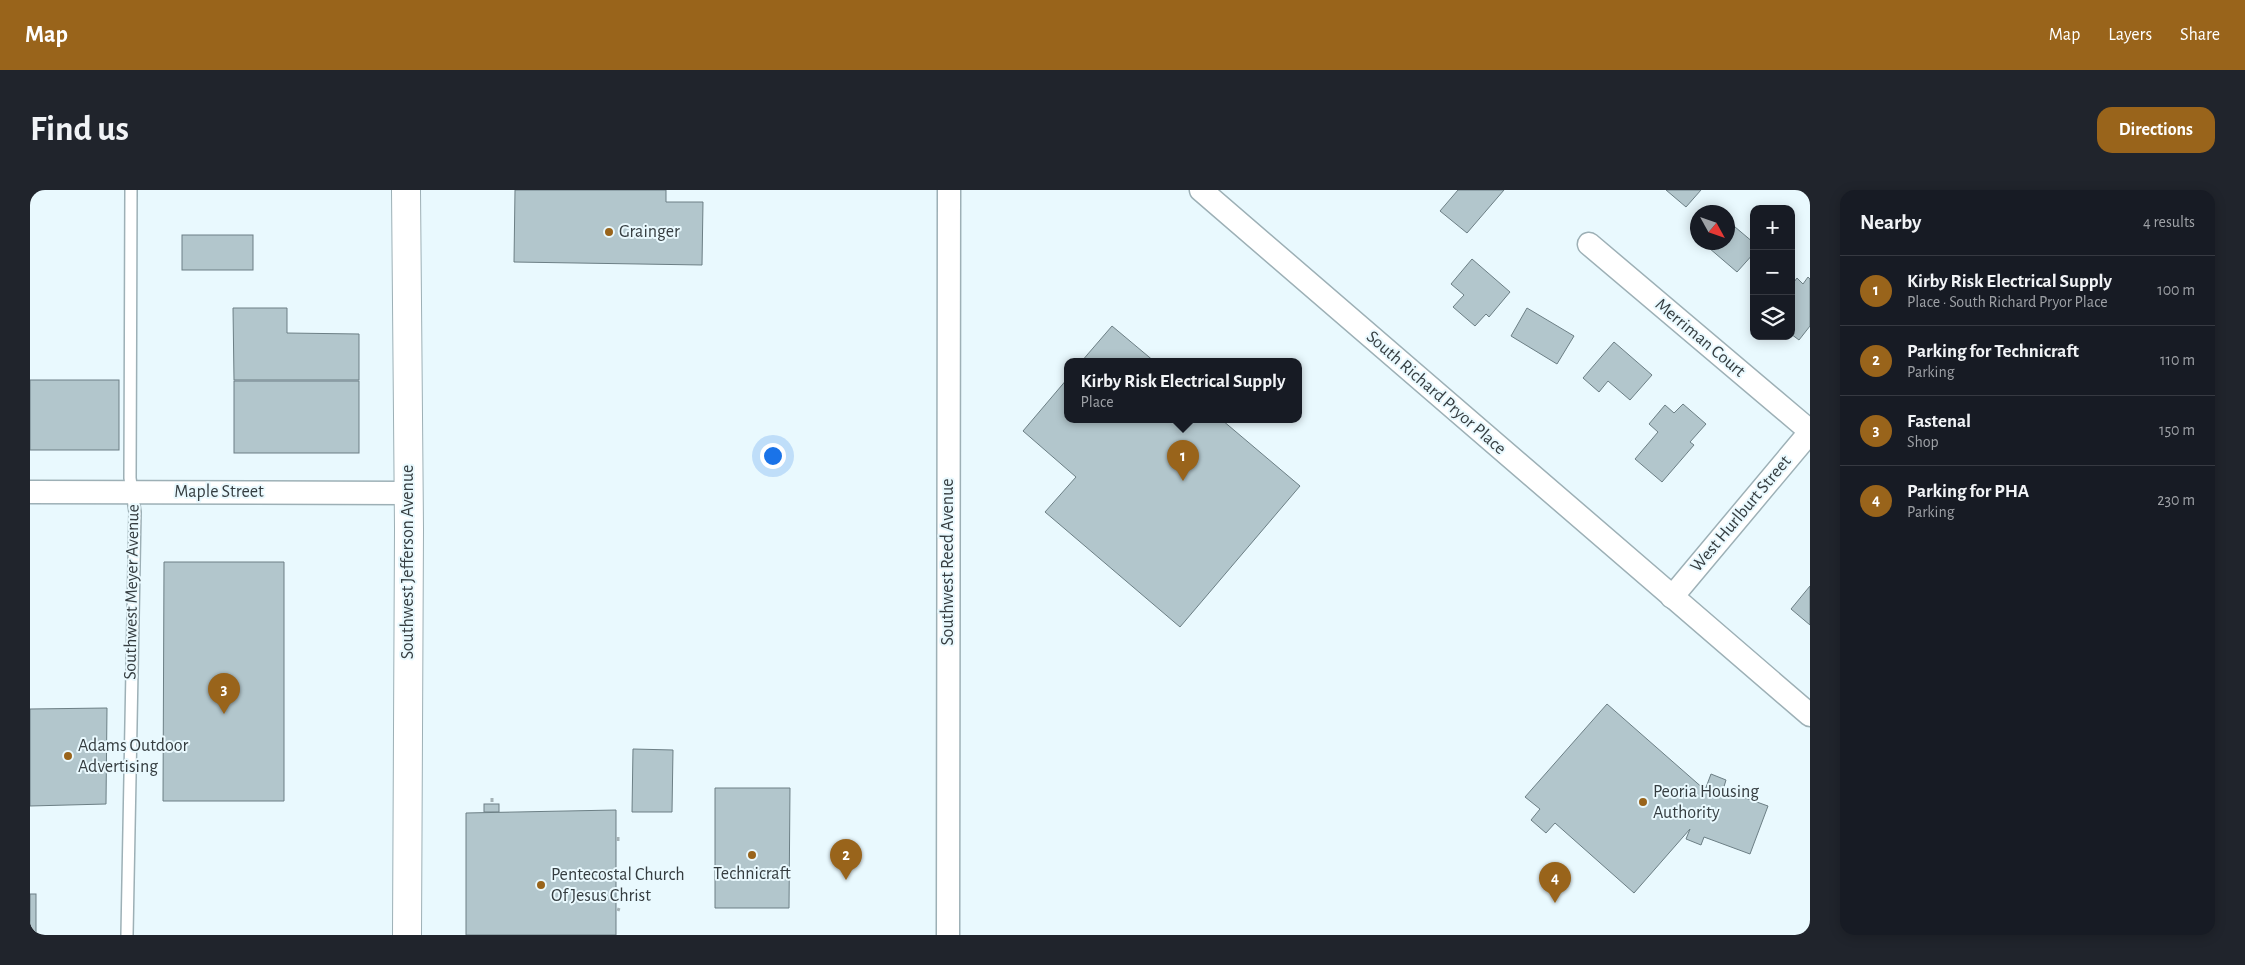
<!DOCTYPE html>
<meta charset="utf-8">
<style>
:root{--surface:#171b24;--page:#20242c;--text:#f1f3f6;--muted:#9ea1a6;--line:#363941;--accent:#99641b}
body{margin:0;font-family:"Alegreya Sans",sans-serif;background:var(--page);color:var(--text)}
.controls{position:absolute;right:15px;top:15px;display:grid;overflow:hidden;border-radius:10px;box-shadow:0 2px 12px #0003}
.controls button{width:45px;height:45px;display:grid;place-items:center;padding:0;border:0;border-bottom:1px solid var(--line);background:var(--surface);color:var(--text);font:25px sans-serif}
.compass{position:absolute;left:1660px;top:15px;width:45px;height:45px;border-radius:50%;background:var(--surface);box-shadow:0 2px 12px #0003;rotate:130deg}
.you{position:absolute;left:742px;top:265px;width:18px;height:18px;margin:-12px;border:4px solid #fff;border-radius:50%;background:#1a73e8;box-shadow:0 0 0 8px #1a73e833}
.badge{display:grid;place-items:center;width:32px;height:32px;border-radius:50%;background:var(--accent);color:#fff;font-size:16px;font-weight:700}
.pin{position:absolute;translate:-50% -41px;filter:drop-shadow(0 1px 2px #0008)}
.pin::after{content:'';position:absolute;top:26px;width:18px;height:15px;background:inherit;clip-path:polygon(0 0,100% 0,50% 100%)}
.popup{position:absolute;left:1034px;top:168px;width:238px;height:65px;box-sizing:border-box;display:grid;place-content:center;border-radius:10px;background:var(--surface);filter:drop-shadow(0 1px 4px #0005);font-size:16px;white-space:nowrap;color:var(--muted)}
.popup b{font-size:19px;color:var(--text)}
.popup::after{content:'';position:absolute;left:50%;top:100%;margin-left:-10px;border:10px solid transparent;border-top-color:var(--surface)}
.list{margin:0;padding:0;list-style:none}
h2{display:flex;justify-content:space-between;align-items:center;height:65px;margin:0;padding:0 20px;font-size:21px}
h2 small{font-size:16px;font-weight:400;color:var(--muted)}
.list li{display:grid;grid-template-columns:32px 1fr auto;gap:15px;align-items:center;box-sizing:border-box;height:70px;padding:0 20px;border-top:1px solid var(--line)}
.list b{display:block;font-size:19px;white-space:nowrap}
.list p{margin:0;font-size:16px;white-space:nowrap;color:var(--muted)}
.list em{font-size:16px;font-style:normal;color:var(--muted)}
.icon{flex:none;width:28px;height:28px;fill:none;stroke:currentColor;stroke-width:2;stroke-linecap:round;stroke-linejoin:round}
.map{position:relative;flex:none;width:1780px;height:745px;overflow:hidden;border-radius:15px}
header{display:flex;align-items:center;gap:30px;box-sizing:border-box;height:70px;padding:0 25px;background:var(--accent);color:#fff}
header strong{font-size:24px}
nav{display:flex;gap:28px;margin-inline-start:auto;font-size:18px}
.intro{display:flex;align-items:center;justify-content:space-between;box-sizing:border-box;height:120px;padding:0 30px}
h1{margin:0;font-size:35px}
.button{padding:12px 22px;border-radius:15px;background:var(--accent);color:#fff;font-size:18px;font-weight:700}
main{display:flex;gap:30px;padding:0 30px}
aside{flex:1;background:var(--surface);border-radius:15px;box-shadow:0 2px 12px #0003}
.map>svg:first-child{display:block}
.building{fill:#b2c6cc;stroke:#6c7f85}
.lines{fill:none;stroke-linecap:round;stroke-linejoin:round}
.service-casing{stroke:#9db0b6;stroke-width:14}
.minor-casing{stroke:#9db0b6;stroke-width:25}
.secondary-casing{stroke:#9db0b6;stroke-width:30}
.path{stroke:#a5b2b6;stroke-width:3;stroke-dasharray:4 4;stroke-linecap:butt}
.service{stroke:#fff;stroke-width:11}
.minor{stroke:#fff;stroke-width:22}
.secondary{stroke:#fff;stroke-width:28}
.poi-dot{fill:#99641b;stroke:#e9f9fe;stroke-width:2}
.labels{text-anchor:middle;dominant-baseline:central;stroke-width:4;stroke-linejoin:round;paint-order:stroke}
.poi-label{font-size:18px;fill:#353d40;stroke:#e9f9fe;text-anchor:start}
.street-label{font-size:18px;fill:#353d40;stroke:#e9f9fe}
</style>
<header>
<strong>Map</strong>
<nav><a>Map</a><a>Layers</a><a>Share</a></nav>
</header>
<div class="intro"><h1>Find us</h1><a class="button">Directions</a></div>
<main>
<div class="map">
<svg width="1780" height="745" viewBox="0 0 1780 745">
<rect width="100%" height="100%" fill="#e9f9fe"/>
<g class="building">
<polygon points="485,0 636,0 636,12 673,12 672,75 484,72"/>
<polygon points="1428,0 1474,0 1437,43 1410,21"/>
<polygon points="1636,0 1671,0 1656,17"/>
<polygon points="1698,31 1724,53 1724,63 1707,82 1672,52 1698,52"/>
<rect x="152" y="45" width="71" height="35"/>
<polygon points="1442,69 1480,102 1459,127 1456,124 1445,136 1423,117 1434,105 1421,94"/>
<polygon points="1778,87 1780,89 1780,136 1769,150 1761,144 1761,96 1767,88 1773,94"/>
<polygon points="203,118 257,118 257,143 329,144 329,190 204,190"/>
<polygon points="1497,118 1544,146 1527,174 1481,146"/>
<polygon points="1082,136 1125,172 1051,172"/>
<polygon points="1584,152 1622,185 1600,210 1578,191 1569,202 1553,188"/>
<polygon points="1038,188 1038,230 1192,230 1270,296 1150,437 1015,322 1046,287 993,241"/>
<rect x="0" y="190" width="89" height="70"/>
<rect x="204" y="191" width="125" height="72"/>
<polygon points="1653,214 1676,234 1660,252 1664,255 1632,292 1605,269 1628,242 1619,234 1635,215 1644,223"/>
<polygon points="134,372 254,372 254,611 133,611"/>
<polygon points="1780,396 1780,435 1761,419"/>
<polygon points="1577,514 1675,600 1681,584 1696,590 1693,600 1738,616 1720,664 1674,647 1671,655 1656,649 1660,639 1604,703 1525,633 1516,643 1501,630 1510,619 1495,607"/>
<polygon points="77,518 76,614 0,616 0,519"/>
<polygon points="603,559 643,560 642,622 602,622"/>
<polygon points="685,598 760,598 759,718 685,718"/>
<rect x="454" y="614" width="15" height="8"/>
<polygon points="586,620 586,745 436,745 436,623"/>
<rect x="0" y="704" width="6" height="41"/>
</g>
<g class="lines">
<defs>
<polyline id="service" points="97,745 105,322 100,288 101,0"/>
<g id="minor">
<polyline points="1171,0 1780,525"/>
<polyline points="1559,54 1780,241"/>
<polyline points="0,302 378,303"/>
<polyline points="1642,407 1780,242"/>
<polyline points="918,745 919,0"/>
</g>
<polyline id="secondary" points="376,0 379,339 377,745"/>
</defs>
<use href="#service" class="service-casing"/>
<use href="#minor" class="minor-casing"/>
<use href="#secondary" class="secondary-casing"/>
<g class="path">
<polyline points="462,612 462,606"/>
<polyline points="588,647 588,653"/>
<polyline points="588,721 589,718"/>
</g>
<use href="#service" class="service"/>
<use href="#minor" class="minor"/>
<use href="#secondary" class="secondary"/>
</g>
<g class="poi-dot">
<circle cx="579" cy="42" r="5"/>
<circle cx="38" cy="566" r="5"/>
<circle cx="1613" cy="612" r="5"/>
<circle cx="722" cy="665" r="5"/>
<circle cx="511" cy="695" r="5"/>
</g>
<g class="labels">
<g class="poi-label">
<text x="589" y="42">Grainger</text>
<text x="48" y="556">Adams Outdoor<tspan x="48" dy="21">Advertising</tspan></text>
<text x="1623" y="602">Peoria Housing<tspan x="1623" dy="21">Authority</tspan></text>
<text x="722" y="684" text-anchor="middle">Technicraft</text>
<text x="521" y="685">Pentecostal Church<tspan x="521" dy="21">Of Jesus Christ</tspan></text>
</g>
<g class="street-label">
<text transform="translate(1670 148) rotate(40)">Merriman Court</text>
<text transform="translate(1406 203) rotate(41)">South Richard Pryor Place</text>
<text x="189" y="302">Maple Street</text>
<text transform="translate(1711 324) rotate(-50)">West Hurlburt Street</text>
<text transform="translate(378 372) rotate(-90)">Southwest Jefferson Avenue</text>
<text transform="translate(918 372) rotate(-90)">Southwest Reed Avenue</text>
<text transform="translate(102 402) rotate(-89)">Southwest Meyer Avenue</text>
</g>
</g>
</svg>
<div class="controls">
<button>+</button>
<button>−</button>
<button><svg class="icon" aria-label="layers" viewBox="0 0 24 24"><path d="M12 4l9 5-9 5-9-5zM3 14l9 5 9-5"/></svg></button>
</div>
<svg class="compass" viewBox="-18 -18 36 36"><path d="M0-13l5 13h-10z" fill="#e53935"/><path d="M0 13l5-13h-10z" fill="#9ea1a6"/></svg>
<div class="you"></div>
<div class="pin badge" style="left:1153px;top:291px">1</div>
<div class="popup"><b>Kirby Risk Electrical Supply</b>Place</div>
<div class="pin badge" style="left:816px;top:690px">2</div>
<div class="pin badge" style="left:194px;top:524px">3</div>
<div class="pin badge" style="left:1525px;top:713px">4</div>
</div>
<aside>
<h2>Nearby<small>4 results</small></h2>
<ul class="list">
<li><span class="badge">1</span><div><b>Kirby Risk Electrical Supply</b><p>Place · South Richard Pryor Place</p></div><em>100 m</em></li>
<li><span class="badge">2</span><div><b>Parking for Technicraft</b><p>Parking</p></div><em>110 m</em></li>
<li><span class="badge">3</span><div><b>Fastenal</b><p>Shop</p></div><em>150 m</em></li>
<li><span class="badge">4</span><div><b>Parking for PHA</b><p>Parking</p></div><em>230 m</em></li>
</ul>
</aside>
</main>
